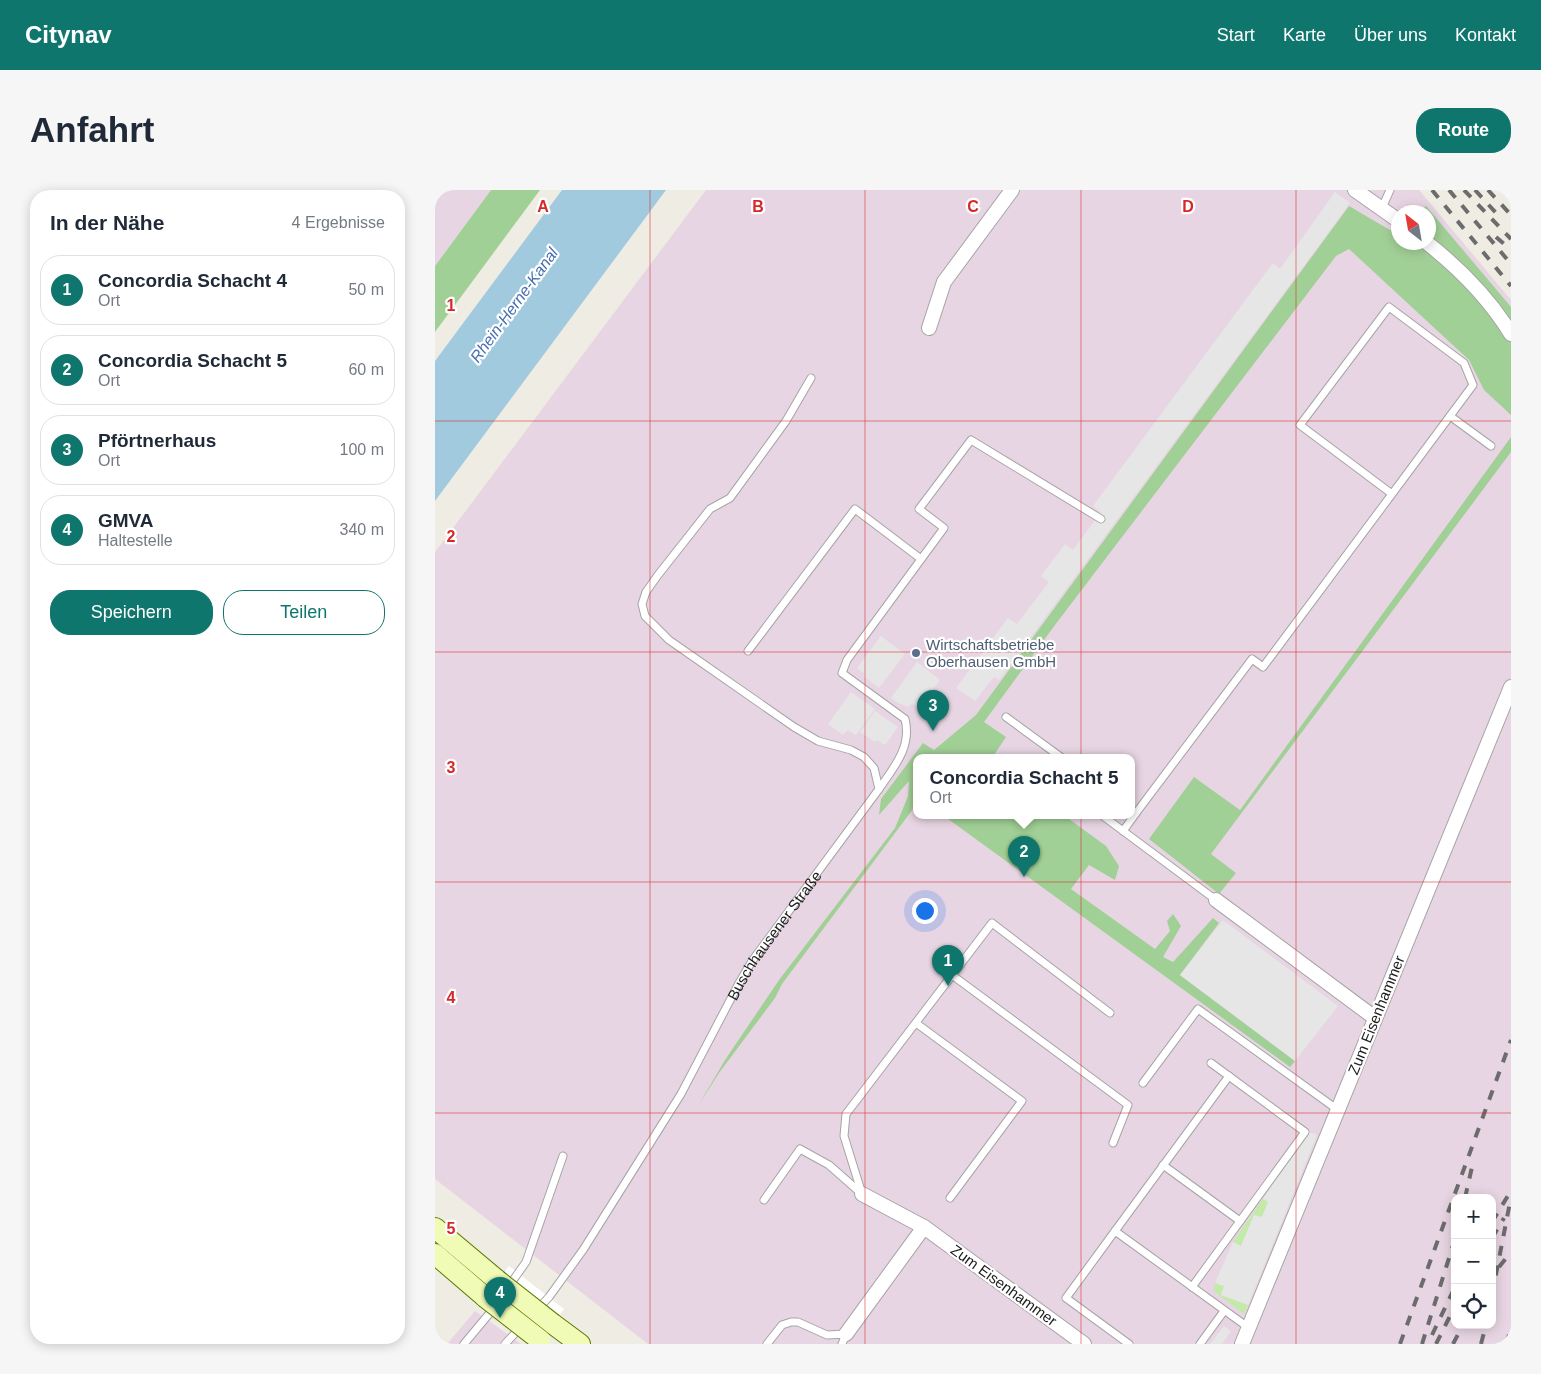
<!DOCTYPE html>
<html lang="de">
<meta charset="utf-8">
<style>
:root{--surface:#fff;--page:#f6f6f7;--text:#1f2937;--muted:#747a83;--line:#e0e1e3;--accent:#0f766e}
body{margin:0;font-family:Helvetica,sans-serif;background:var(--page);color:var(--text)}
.controls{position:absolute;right:15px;bottom:15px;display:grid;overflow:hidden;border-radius:10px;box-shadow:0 2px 12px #0003}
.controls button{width:45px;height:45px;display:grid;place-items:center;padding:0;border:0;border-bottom:1px solid var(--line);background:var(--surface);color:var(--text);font:25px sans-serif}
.compass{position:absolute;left:956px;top:15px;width:45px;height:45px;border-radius:50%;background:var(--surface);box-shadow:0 2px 12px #0003;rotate:329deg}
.you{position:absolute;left:489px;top:720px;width:18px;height:18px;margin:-12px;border:4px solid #fff;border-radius:50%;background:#1a73e8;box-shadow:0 0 0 8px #1a73e833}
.badge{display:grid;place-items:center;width:32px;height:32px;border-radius:50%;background:var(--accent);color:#fff;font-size:16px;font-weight:700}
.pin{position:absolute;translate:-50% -41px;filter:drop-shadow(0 1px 2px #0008)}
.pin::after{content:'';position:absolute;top:26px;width:18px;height:15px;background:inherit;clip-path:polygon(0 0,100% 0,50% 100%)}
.popup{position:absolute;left:478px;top:564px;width:222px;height:65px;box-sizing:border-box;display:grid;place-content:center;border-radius:10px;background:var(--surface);filter:drop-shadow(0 1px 4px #0005);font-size:16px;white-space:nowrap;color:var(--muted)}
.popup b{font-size:19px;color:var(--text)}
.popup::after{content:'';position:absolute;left:50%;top:100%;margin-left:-10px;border:10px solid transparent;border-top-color:var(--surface)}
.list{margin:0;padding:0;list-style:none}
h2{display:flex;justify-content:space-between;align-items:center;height:65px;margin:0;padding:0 20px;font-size:21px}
h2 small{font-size:16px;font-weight:400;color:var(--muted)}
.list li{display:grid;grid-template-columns:32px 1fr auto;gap:15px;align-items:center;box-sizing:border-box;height:70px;margin:0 10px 10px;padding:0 10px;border:1px solid var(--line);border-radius:20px}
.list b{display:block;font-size:19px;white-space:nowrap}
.list p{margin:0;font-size:16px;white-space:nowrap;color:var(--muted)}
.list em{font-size:16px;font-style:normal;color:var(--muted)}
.actions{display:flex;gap:10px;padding:15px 20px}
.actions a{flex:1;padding:11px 0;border:1px solid var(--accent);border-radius:20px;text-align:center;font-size:18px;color:var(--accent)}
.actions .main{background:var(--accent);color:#fff}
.icon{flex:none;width:28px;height:28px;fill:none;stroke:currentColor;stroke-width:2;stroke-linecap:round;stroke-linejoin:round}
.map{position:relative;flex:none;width:1076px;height:1154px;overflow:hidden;border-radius:20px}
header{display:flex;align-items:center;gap:30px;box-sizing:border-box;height:70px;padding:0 25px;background:var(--accent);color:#fff}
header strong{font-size:24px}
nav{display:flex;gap:28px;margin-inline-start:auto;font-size:18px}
.intro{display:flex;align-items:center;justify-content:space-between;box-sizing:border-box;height:120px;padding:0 30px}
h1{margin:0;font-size:35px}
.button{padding:12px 22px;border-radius:20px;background:var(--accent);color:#fff;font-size:18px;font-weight:700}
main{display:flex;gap:30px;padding:0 30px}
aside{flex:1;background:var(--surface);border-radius:20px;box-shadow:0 2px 12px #0003}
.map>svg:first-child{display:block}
.industrial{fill:#e8d5e3;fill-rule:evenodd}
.grass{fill:#c1eba7}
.forest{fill:#a1d096}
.parking{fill:#e6e6e6}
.water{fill:#a2cade}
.pier{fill:#fff}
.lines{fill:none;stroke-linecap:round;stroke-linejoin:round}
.service-casing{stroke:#a5a5a5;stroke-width:9}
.minor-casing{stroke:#a5a5a5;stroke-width:16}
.secondary-casing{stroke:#5e7801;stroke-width:22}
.service{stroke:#fff;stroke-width:7}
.minor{stroke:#fff;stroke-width:14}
.secondary{stroke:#f0fbb5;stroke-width:20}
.rail{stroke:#6c6c6c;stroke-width:4;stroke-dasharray:10 10;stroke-linecap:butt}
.secondary-bridge-casing{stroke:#5e7801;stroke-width:22;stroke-linecap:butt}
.secondary-bridge{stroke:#f0fbb5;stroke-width:20}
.grid{fill:none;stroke:#d62828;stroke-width:1;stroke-opacity:0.55}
.service-dot{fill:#5c6f8a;stroke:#fff;stroke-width:2}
.labels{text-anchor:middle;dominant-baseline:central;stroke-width:4.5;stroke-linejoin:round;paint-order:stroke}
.service-label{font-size:15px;fill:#4e5e75;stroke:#fff;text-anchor:start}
.street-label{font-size:15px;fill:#1e1e1e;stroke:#fff}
.water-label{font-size:16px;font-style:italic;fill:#4770b0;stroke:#fff}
.grid-label{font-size:16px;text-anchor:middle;font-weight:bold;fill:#d62828;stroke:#fff;stroke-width:4.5;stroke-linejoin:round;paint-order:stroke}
</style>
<header>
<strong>Citynav</strong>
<nav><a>Start</a><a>Karte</a><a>Über uns</a><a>Kontakt</a></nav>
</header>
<div class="intro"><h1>Anfahrt</h1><a class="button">Route</a></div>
<main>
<aside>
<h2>In der Nähe<small>4 Ergebnisse</small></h2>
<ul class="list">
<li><span class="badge">1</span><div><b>Concordia Schacht 4</b><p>Ort</p></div><em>50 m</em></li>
<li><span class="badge">2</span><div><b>Concordia Schacht 5</b><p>Ort</p></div><em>60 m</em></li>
<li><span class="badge">3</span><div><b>Pförtnerhaus</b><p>Ort</p></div><em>100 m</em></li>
<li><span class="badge">4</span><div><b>GMVA</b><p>Haltestelle</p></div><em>340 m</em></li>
</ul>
<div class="actions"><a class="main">Speichern</a><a>Teilen</a></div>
</aside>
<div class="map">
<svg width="1076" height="1154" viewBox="0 0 1076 1154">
<rect width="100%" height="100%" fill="#efece3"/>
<g class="industrial">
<polygon points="0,0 56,0 0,76"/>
<path d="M271,0H984L1076,110V1154H213L0,989V362ZM964,22H994V52H964ZM482,568H696V626H482ZM1020,1008H1057V1135H1020Z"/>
<polygon points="40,1121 86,1154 12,1154"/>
</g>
<g class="grass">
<polygon points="828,1009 834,1012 827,1027 819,1025 806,1056 798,1052"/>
<polygon points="780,1093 789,1096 786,1105 813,1115 809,1124 779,1101"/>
</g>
<g class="forest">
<polygon points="56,0 105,0 0,142 0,76"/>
<polygon points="914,16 955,40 963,34 964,52 994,52 994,22 982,22 991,16 1076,117 1076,225 1049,200 1034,170 914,59 901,66 620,435 549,532 571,547 557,568 482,568 481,615 347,794 340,808 284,883 263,916 290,870 344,790 460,638 473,606 474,591 444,625 446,609 488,553 499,560 541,525"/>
<polygon points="1076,247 1076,262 776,664 801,683 784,704 714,649 759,587 805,620"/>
<polygon points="509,626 630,626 671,656 684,676 680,690 654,675 636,699 720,759 735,741 732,731 738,724 746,736 728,767 738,772 778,728 784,733 745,785 860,871 855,877"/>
</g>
<g class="parking">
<polygon points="900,2 915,13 564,490 559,487 540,511 521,498 573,428 582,434 614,392 606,386 630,354 638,360 666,322 658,316 838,73 845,79"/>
<polygon points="446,446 470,464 444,498 428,486 430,484 422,478"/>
<polygon points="482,472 505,490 484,518 477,513 474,517 463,513 456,508"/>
<polygon points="416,502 440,519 421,545 413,540 408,545 393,534"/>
<polygon points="440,521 463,537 450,555 442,550 440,552 425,542"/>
<polygon points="788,730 903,816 860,871 745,785"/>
<polygon points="874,942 882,945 813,1115 786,1105 789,1096 780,1093 798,1052 806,1056 819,1025 827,1027 833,1012 828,1009"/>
<polygon points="789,1136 796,1141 787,1154 775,1154"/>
</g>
<polygon class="water" points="127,0 231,0 0,311 0,171"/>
<polygon class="pier" points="74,1076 129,1119 102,1154 44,1113"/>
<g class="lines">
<defs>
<g id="service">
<polyline points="947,18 955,0"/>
<polyline points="1015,226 1056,256"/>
<polyline points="313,461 420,319 486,369"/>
<polyline points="571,527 627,568"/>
<path d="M444,599C459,577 477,557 470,529L407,483L412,470L509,338L484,319L536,250L666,329"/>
<polyline points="701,623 817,469 828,477 957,304 865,235 954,117 1029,173 1038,195 957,304"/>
<polyline points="668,626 781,710"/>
<polyline points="688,641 701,623 696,620"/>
<polyline points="517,785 693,915 678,953"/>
<polyline points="481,833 587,911 515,1008"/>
<polyline points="708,893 763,819 903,920"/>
<polyline points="728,975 805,1031"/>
<polyline points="427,1004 409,946 411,924 557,733 675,823"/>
<polyline points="329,1010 365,959 394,975 427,1004"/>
<polyline points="680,1041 794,886"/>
<polyline points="757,1097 870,942 776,873"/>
<polyline points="29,1154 54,1124 91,1072 128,966"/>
<path id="s1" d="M70,1154L114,1107L148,1060L246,904L303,795L317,771L444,599L439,578L429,567L416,560L383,551L359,537L234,450L210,426L207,414L211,402L223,385L275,319L295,308L351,231L376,188"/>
<polyline points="332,1154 347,1135 356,1132 363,1132 392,1145 411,1144 407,1154"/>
<polyline points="694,1154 631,1108 680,1041 814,1138"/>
<polyline points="765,1154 789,1121"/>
</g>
<g id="minor">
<polyline points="920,0 964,31"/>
<path d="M991,52C1024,78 1054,108 1076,144"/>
<polyline points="494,138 509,92 577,0"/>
<polyline points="781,710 940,828"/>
<polyline points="427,1004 489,1037"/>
<polyline points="411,1144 489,1037 649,1154"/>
<polyline points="807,1154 1076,497"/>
</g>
<g id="secondary">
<polyline points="0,1038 62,1090"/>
<polyline points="0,1064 50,1107"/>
<polyline points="118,1134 145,1154"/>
</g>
</defs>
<use href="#service" class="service-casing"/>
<use href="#minor" class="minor-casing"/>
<use href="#secondary" class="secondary-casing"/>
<use href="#service" class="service"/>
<use href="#minor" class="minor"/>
<use href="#secondary" class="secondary"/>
<g class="rail">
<polyline points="997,0 1076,96"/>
<polyline points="1014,0 1076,74"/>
<polyline points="1029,0 1076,49"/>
<polyline points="1040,0 1062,24"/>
<polyline points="1053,0 1076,25"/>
<polyline points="1061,47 1076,60"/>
<polyline points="1030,1008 1037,977"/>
<polyline points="1057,1032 1074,1004"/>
<polyline points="1057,1048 1069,1028"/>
<polyline points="1064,1077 1076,1062"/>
<polyline points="1057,1105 1076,1007"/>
<polyline points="997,1145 1020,1097"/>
<polyline points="965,1154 1076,850"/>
<polyline points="987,1154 1020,1049"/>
<polyline points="1001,1154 1020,1116"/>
<polyline points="1018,1154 1028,1135"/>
<polyline points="1046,1154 1051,1135"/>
<polyline points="1070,1154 1076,1141"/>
</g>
<defs>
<g id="secondary-bridge">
<polyline points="62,1090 118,1134"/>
<polyline points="50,1107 105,1150"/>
</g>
</defs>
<use href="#secondary-bridge" class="secondary-bridge-casing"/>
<use href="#secondary-bridge" class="secondary-bridge"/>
</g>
<path class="grid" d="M215,0V1154M430,0V1154M646,0V1154M861,0V1154M0,231H1076M0,462H1076M0,692H1076M0,923H1076"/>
<circle class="service-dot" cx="481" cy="463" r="5"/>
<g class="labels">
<g class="service-label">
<text x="491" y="454">Wirtschaftsbetriebe<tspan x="491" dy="17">Oberhausen GmbH</tspan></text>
</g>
<g class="street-label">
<text stroke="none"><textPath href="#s1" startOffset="491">Buschhausener Straße</textPath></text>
<text transform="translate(941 825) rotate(-68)">Zum Eisenhammer</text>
<text transform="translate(569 1095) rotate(36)">Zum Eisenhammer</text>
</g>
<g class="water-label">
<text transform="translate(79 115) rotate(-54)">Rhein-Herne-Kanal</text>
</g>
</g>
<g class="grid-label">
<text x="108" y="22">A</text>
<text x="323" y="22">B</text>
<text x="538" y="22">C</text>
<text x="753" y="22">D</text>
<text x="16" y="121">1</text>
<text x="16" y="352">2</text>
<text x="16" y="583">3</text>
<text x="16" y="813">4</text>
<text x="16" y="1044">5</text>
</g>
</svg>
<div class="controls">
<button>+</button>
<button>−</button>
<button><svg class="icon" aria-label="locate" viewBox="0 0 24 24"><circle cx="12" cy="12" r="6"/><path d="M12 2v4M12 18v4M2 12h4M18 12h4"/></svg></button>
</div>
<svg class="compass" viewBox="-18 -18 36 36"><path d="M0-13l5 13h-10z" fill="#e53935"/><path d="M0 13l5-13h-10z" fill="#747a83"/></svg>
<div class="you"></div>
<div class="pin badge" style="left:513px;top:796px">1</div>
<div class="pin badge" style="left:589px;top:687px">2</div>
<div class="popup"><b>Concordia Schacht 5</b>Ort</div>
<div class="pin badge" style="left:498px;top:541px">3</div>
<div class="pin badge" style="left:65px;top:1128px">4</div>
</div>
</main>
